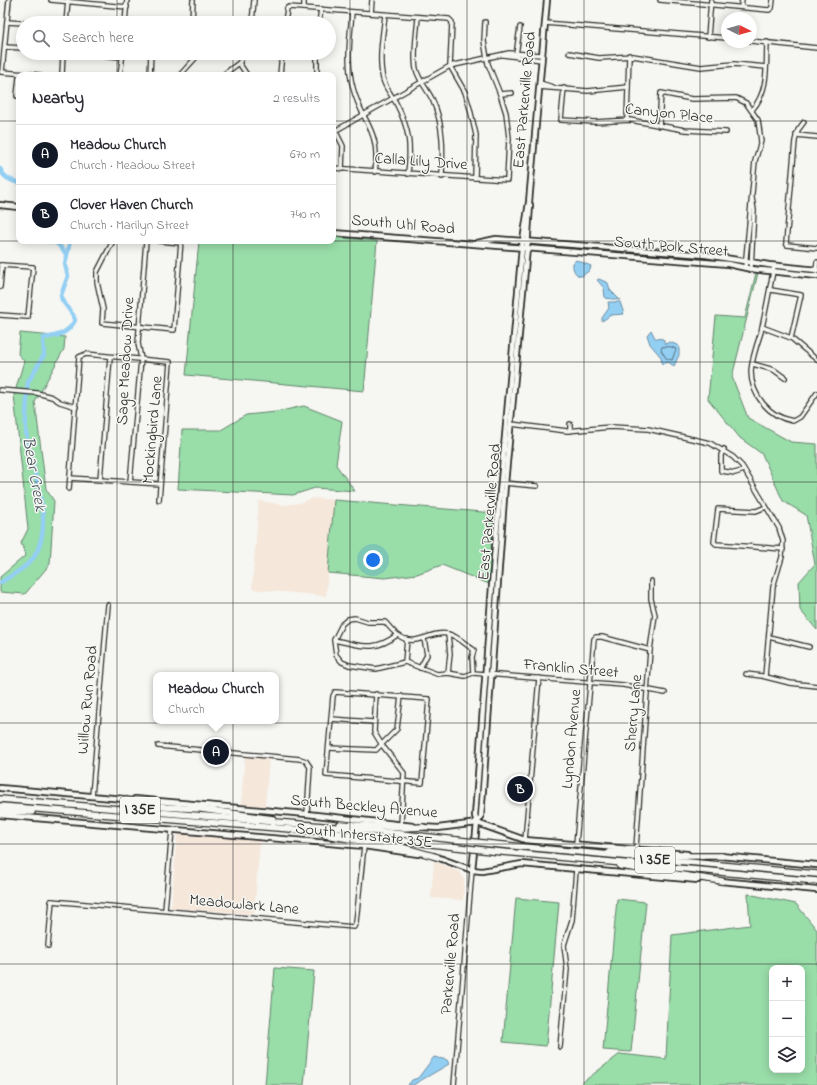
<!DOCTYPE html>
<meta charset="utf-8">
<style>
:root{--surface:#fff;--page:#f7f7f7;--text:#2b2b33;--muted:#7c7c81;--line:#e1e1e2;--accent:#111827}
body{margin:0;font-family:"Indie Flower",sans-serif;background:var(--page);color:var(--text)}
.controls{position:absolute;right:12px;bottom:12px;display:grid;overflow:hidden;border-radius:8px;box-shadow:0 2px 10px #0003}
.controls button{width:36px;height:36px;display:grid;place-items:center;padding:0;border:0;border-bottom:1px solid var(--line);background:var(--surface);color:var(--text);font:20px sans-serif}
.compass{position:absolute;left:721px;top:12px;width:36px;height:36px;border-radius:50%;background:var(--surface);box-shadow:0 2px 10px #0003;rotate:95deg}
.you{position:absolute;left:373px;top:560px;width:14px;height:14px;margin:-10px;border:3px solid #fff;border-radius:50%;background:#1a73e8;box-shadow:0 0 0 6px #1a73e833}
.badge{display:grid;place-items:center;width:26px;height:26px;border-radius:50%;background:var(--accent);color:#fff;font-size:13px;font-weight:700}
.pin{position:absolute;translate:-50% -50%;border:2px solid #fff;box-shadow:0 1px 4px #0006}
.popup{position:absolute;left:153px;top:672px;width:126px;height:52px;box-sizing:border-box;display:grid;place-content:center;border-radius:8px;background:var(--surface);filter:drop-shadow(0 1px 3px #0005);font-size:13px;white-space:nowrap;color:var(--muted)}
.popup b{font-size:15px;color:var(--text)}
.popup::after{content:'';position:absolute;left:50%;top:100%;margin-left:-8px;border:8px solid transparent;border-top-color:var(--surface)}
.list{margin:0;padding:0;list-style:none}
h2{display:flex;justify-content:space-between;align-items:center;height:52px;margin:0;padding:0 16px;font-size:17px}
h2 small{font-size:13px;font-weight:400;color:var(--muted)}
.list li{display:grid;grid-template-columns:26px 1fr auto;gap:12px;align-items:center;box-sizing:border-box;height:60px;padding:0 16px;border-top:1px solid var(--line)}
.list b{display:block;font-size:15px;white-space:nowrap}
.list p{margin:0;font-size:13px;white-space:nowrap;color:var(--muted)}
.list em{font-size:13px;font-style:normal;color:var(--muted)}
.icon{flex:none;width:22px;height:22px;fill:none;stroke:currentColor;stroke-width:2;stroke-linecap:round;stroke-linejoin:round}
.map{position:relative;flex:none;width:817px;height:1085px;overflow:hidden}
.search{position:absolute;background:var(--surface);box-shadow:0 2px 10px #0003;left:16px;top:16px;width:320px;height:44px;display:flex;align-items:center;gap:10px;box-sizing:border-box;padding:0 14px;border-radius:22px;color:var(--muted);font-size:15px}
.panel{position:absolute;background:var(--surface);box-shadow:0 2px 10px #0003;left:16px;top:72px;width:320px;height:172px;border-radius:8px}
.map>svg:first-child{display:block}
.built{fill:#f5e7da}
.green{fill:#99dda9;stroke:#62846a;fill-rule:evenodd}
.water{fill:#93cff3;stroke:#698da3}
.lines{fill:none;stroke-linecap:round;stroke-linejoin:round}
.shore{stroke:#556d7b;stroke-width:1}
.river{stroke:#93cff3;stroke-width:4.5}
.minor-casing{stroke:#2b2b2b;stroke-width:6}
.major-casing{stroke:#2b2b2b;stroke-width:8}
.highway-casing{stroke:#2b2b2b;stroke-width:8}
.minor{stroke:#f6f6f2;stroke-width:3.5}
.major{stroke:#f6f6f2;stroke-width:4.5}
.highway{stroke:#f6f6f2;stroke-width:5.5}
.highway-bridge-casing{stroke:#2b2b2b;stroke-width:8;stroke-linecap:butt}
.highway-bridge{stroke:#f6f6f2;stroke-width:5.5}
.grid{fill:none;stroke:#2b2b2b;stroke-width:1;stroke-opacity:0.55}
.labels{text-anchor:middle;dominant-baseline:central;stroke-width:3;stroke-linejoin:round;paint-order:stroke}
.shield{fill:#f6f6f2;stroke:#686867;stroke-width:1}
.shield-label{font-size:15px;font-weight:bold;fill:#2b2b2b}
.street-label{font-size:16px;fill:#2b2b2b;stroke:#f6f6f2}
.water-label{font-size:17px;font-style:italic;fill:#45545d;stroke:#f6f6f2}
</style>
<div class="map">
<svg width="817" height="1085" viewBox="0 0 817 1085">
<rect width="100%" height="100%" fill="#f6f6f2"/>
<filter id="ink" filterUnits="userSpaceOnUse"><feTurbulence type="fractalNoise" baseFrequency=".025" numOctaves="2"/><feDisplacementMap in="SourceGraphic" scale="8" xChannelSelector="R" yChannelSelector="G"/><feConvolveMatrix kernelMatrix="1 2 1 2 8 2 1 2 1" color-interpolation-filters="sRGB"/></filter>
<g filter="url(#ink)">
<g class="built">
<polygon points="314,498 334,500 326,596 252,589 259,501 286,505 300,503"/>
<polygon points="245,756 269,758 265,806 241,804"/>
<polygon points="181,833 260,840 254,914 171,908 177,836"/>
<polygon points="434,861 460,872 464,880 463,900 431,898"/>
</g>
<g class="green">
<polygon points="333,237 377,241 364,391 186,375 199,241 333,241"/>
<polygon points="756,273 758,273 732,377 748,418 791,442 817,444 817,630 800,610 799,582 815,564 806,515 783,501 762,454 740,438 708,399 716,316 745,318"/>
<polygon points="20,333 65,337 64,349 35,402 46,489 54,501 50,564 25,594 0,592 0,577 26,555 21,543 28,529 14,395 24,361 18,354"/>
<polygon points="304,406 342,421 336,465 355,491 315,488 293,495 178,489 182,430 221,430 246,415 276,412"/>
<polygon points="334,500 495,513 489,584 442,565 417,574 385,578 328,573"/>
<path d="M748,894L796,904L817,930V1085H579L620,1054L666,1059L672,935L750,925ZM772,968H802V1070H772Z"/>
<polygon points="516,898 559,902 546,1046 503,1042"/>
<polygon points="617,899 646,902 631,1052 603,1050"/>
<polygon points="275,968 314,971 304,1085 265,1085"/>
</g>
<g class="water">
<path d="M576,260L591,266L590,270L582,276C576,277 572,269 573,263Z"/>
<polygon points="599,279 608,283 610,290 620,300 605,298 604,288 597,280"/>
<polygon points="608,302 620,302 624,314 611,315 602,321 602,318 609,308"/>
<polygon points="651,330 655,338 663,339 665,344 670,342 679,346 679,355 674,366 668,362 662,364 661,357 650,344 647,335"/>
<polygon points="434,1057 447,1060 449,1064 413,1085 408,1085 412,1080 418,1078"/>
</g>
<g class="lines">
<polygon class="shore" points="671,347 676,349 672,360 666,358 661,350 662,347"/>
<g class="river">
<path d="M0,169C4,178 10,180 19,183"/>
<polyline points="48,241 57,243 66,254"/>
<path d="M27,389L28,382L44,355L43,338C57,337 69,333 75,320L73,315L62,300L61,295L68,276L65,264L70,241"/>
<path d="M0,583C10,576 27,568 34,557C57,520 30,470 26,431C25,420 27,406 27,395"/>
</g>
<defs>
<g id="minor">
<polyline points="51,0 127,7"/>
<polyline points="660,0 769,10 772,8 773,0"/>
<polyline points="741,7 742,0"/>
<polyline points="304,8 304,0"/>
<path d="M352,12C350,37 346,63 353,88C362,123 381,130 375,172"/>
<polyline points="371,13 372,0"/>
<path d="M385,15C383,35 378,58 383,79C385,88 392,95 396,103C410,130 411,145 408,174"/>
<path d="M418,17C417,33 413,53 416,69C419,81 428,90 433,101C444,126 443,150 442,177"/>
<polyline points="7,22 23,23"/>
<polyline points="66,23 68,0"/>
<polyline points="125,23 127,0"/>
<polyline points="154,23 159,20 202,23"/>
<polyline points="192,23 193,0"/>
<polyline points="252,23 254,0"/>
<polyline points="285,23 287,8 289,7 449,19 452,22 450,66 465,92 470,109 476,135 475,178"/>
<polyline points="319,23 321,9"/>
<polyline points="545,23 727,38"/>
<polyline points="708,37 711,0"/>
<polyline points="751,41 817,48"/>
<polyline points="5,47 23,48"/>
<polyline points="75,53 122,57"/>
<polyline points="256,53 265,55"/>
<polyline points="317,53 317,75"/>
<polyline points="569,53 599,58 633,56 701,67 734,64 766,67"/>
<polyline points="503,55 542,60"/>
<polyline points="516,55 520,27"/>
<polyline points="239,63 247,75"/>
<polyline points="1,72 39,75"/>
<polyline points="2,72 9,0"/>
<polyline points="62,75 63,53"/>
<polyline points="120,75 123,53"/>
<polyline points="150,75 151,53"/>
<polyline points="180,75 200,53"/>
<polyline points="223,75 239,63 245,53"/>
<polyline points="280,75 282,53"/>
<polyline points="540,83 553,87"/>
<polyline points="539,87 588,91 628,87"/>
<polyline points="564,88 561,120 595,122 630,120 685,130 726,132"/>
<polyline points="500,94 512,93"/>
<polyline points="17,96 19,77"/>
<path d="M752,110C769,91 766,66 767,42"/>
<polyline points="627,120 629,55"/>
<polyline points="804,122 798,130 795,141 786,243 787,245 817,248"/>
<polyline points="333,126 343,146 342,169"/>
<polyline points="659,126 661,93 692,99 736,98 746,103 758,120 761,141 755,161 745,268"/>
<polyline points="333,132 450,66 509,53 542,55"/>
<polyline points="796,135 817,137"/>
<polyline points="333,168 507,180 509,138 506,113 500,94 488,64 484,41 485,22"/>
<polyline points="113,241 97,272 97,282 103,309 102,323 174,330 181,241"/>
<polyline points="159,241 181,243"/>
<polyline points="0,265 33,267 28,317 0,315"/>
<path d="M774,266C770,288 766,310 761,332C757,344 752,358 751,371C751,395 769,417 793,421L800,417L817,393"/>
<polyline points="751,269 754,210 752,198"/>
<polyline points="816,271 817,262"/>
<polyline points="0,287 2,265"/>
<polyline points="771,290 801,295 791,338"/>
<polyline points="762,327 791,338 817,360"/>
<polyline points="753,364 774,370 785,378"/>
<polyline points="0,390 37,393 52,397 60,402 76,407"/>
<polyline points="511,424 567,431 611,427 648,429 710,443 733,457 742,466 779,528 783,541 782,557 773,587 765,676"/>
<polyline points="570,424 570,431"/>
<polyline points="724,449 721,455 721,471 735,473 744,470"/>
<polyline points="70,478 160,484"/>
<polyline points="100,480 110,357"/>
<polyline points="130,482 141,359 138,343 146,241"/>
<polyline points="504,483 537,486"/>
<polyline points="69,489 79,357 86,354 170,362 159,500"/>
<polyline points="766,507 756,511 718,509 714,542 716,544 783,549"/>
<path d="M355,618L368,622H385C389,626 393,632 398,635C416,649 430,630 448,634C458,636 466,645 474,650L472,657L473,673L465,676L448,673L437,674L405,662L376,669L349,665L342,662L336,655L334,640L342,624L348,619Z"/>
<polyline points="448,634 450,654 448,673"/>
<polyline points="769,637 809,647"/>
<path d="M334,640C361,645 373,653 397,635"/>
<polyline points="405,662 407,639"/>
<polyline points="420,668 427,655 424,639"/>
<polyline points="473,673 623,685 665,693"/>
<polyline points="746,674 762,676 790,683 817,686"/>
<polygon points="335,692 429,699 422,783 326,775 333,696"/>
<polyline points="376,694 374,732 382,745 404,773 401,824"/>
<polyline points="331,719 373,722"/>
<polyline points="158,746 300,759 306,761 310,767 307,814"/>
<polyline points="329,748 376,750 397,729 401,696"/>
<polyline points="92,796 108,605"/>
<polyline points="525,840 539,678"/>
<polyline points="576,844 594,639 596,637 602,637 650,650"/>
<polyline points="636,848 650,650 655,615 651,599 651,581"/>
<polyline points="51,901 354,927 356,922 364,846"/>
<polyline points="165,910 172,830"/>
<polyline points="48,946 52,901"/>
<polyline points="560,1047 567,969 564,945 572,920 576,870"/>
<polyline points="454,1085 472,870"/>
</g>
<g id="major">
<polyline points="0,205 19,207"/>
<polyline points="333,233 728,264 751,269 817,276"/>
<polyline points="477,243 496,239 523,241 665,252 706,255 769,265 817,270"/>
<polyline points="0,788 124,799"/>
<polyline points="135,799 307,814 413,826"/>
<polyline points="0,815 364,846 418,854"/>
<polyline points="477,823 481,817 505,484 527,248 530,205"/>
<polyline points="420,827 438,828 477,823 525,840 687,854"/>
<polyline points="434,856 472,870 482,871 522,864 698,880"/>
<polyline points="720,856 817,865"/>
<polyline points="472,870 477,823 475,816 494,559 522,247 529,202 547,0"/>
<polyline points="720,881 817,890"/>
</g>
<g id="highway">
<polyline points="0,799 335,827 457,840"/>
<polyline points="121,799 165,807 201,809 273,819"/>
<polyline points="0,806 329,832 457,847"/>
<polyline points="0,811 32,812"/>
<polyline points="340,824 403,828 423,827"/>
<polyline points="325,835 401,847 437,857"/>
<polyline points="492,844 817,874"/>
<polyline points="491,851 817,881"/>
<polyline points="609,852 671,856 722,856"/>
<polyline points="620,866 722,881"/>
</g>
</defs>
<use href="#minor" class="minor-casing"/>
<use href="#major" class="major-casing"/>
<use href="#highway" class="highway-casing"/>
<use href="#minor" class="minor"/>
<use href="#major" class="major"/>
<use href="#highway" class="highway"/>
<defs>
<g id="highway-bridge">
<polyline points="457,840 492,844"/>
<polyline points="457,847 491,851"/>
</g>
</defs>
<use href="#highway-bridge" class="highway-bridge-casing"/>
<use href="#highway-bridge" class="highway-bridge"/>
</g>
</g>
<path class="grid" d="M117,0V23M233,0V23M350,0V1085M467,0V1085M584,0V1085M700,0V1085M117,53V75M233,53V75M0,121H19M333,121H817M0,241H817M117,241V1085M233,241V1085M0,362H817M0,482H817M0,603H817M0,723H817M0,844H817M0,964H817"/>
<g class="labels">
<g class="shield">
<rect x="120" y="797" width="40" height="26" rx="3"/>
<rect x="635" y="847" width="40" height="26" rx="3"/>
</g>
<g class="shield-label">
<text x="140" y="810">I 35E</text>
<text x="655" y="860">I 35E</text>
</g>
<g class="street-label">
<text transform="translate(525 100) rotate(-85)">East Parkerville Road</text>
<text transform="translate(669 114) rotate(6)">Canyon Place</text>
<text transform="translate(421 162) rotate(4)">Calla Lily Drive</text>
<text transform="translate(403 225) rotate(5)">South Uhl Road</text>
<text transform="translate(671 247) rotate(5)">South Polk Street</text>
<text transform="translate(126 361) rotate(-87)">Sage Meadow Drive</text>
<text transform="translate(153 430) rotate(-85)">Mockingbird Lane</text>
<text transform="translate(490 512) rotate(-85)">East Parkerville Road</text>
<text transform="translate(571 669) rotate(5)">Franklin Street</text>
<text transform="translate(88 700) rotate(-85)">Willow Run Road</text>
<text transform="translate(634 713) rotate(-85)">Sherry Lane</text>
<text transform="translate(572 739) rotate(-85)">Lyndon Avenue</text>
<text transform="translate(364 807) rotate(5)">South Beckley Avenue</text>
<text transform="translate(364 836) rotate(6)">South Interstate 35E</text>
<text transform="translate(244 905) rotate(5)">Meadowlark Lane</text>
<text transform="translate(451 964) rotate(-85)">Parkerville Road</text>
</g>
<g class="water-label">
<text transform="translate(34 474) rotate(80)">Bear Creek</text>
</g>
</g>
</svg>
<div class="controls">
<button>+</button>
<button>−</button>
<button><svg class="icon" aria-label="layers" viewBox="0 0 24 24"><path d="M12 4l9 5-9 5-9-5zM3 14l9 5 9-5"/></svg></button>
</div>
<svg class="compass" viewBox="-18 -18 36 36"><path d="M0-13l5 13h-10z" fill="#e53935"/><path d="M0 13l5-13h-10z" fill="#7c7c81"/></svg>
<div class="you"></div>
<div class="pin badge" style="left:216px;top:752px">A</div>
<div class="popup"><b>Meadow Church</b>Church</div>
<div class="pin badge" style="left:520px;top:789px">B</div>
<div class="search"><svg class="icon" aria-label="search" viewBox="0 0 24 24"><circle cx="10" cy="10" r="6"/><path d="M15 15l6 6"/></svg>Search here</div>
<section class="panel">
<h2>Nearby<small>2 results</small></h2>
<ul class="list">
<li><span class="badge">A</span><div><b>Meadow Church</b><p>Church · Meadow Street</p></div><em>670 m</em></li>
<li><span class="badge">B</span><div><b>Clover Haven Church</b><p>Church · Marilyn Street</p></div><em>740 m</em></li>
</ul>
</section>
</div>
